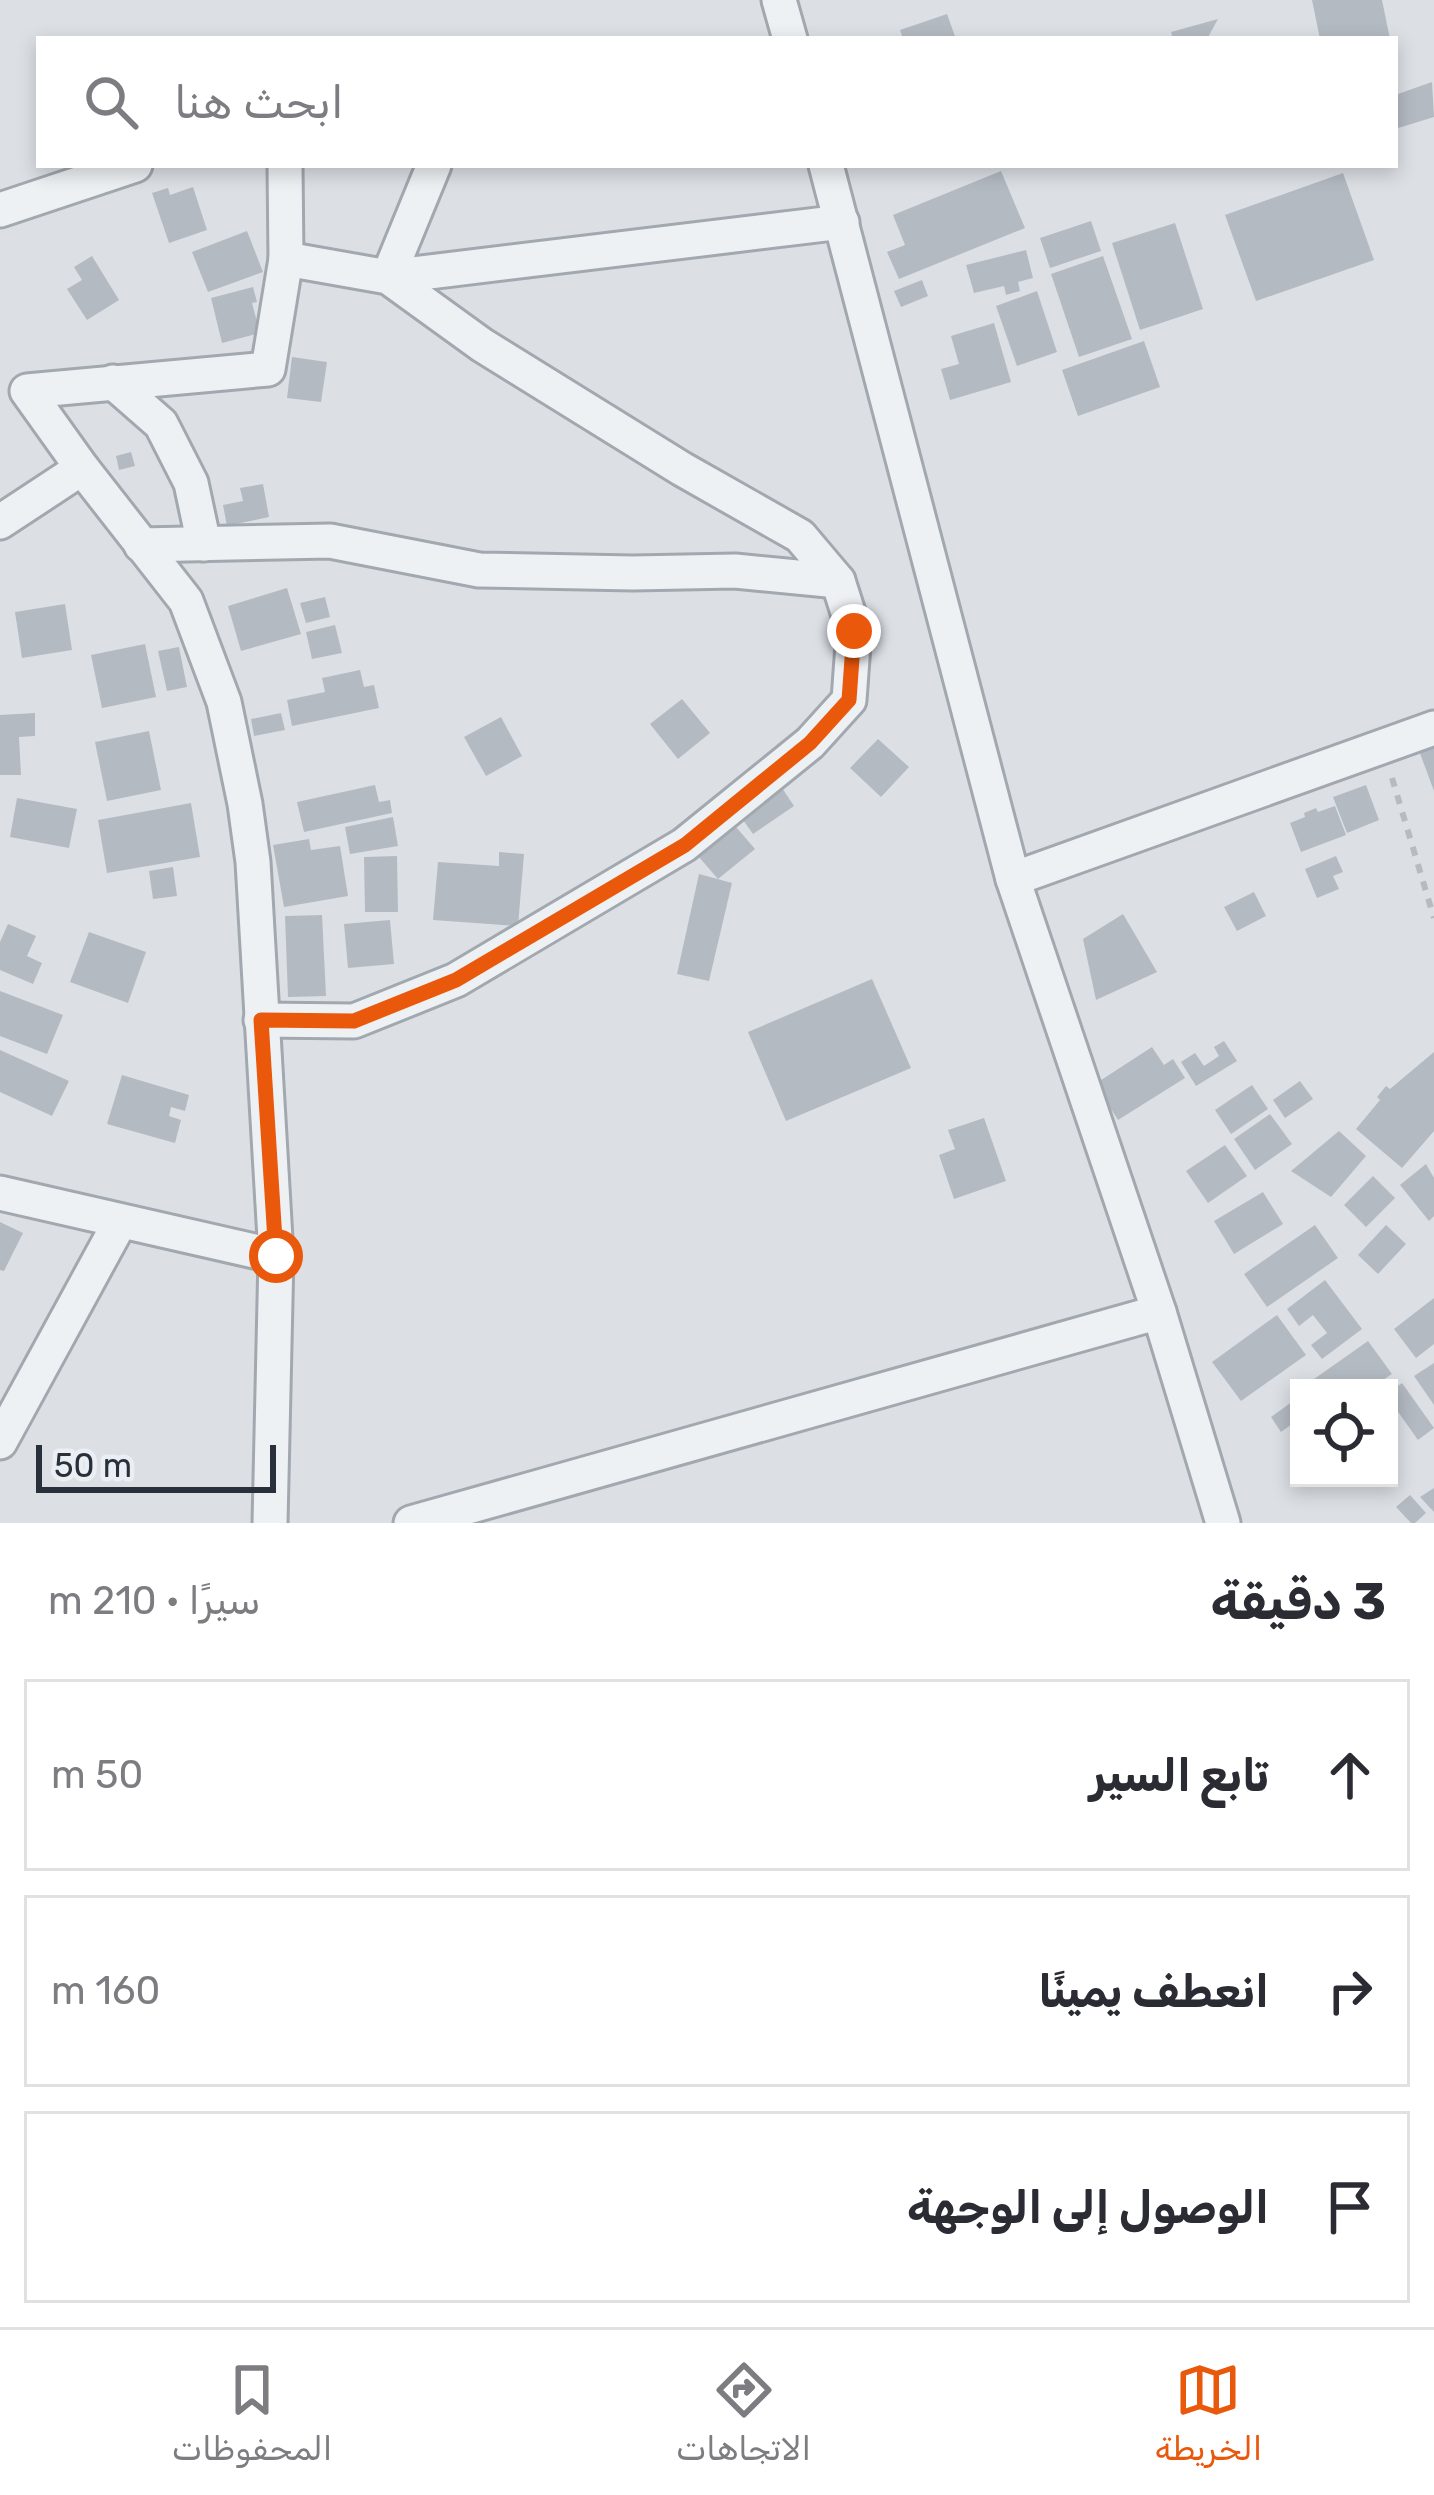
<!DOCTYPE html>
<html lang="ar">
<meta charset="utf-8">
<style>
:root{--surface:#fff;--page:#f2f2f3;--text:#2b2b33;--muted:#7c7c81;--line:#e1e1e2;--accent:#ea580c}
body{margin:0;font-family:Rubik,Cairo,sans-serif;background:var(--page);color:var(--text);direction:rtl}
.controls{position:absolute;right:36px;bottom:36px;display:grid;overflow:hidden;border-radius:0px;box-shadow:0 6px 18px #0003}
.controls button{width:108px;height:108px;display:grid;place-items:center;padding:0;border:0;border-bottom:3px solid var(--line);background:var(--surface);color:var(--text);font:60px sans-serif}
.scale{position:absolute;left:36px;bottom:30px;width:240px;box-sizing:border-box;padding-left:12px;border:6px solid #27303b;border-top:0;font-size:33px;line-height:42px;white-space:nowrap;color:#27303b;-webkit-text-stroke:9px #ebeff3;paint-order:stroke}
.stop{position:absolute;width:36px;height:36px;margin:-27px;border:9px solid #ea580c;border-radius:50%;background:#fff}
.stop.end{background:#ea580c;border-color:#fff;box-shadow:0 3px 12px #0008}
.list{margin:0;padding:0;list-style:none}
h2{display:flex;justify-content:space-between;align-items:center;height:156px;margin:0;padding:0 48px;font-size:51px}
h2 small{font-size:39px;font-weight:400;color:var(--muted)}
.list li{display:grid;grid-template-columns:78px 1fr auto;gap:36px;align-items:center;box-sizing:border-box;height:192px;margin:0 24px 24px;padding:0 24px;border:3px solid var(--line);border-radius:0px}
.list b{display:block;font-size:45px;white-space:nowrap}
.list em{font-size:39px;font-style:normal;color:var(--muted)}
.icon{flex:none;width:66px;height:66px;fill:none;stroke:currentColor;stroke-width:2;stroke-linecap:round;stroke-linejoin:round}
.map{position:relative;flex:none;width:1434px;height:1523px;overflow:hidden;direction:ltr}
.search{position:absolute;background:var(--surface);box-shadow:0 6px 18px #0003;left:36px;right:36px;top:36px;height:132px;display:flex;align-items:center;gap:30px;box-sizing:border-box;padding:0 42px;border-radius:0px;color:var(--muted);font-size:45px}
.sheet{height:804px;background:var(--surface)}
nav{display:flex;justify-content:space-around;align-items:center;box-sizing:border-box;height:168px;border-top:3px solid var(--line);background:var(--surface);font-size:33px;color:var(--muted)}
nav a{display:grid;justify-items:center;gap:6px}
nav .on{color:var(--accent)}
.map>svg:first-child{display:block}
.building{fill:#b4bac2}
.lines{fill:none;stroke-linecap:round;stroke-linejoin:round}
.minor-casing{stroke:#a2a8af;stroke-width:39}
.path{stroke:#b6bbc0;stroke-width:6;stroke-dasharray:9 9;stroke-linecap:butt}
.minor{stroke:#eef1f4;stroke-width:33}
.route{stroke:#ea580c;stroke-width:15}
</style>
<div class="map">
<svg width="1434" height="1523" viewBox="0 0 1434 1523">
<rect width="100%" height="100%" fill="#dce0e5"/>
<g class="building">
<polygon points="1312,0 1382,0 1390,39 1320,39"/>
<polygon points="947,14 956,39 903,39 900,30"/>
<polygon points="1218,19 1207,39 1173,39 1171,32"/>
<polygon points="1432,82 1434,117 1395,129 1395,95"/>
<polygon points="1001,171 1025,228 899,279 887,252 905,245 893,215"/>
<polygon points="1343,173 1374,260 1256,301 1225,215"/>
<polygon points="193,187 207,230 169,243 152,193 168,188 170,195"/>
<polygon points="1091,221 1101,251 1050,268 1040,238"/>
<polygon points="1175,223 1203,309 1140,330 1112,243"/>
<polygon points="247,231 263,272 208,292 192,252"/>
<polygon points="1026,250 1033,278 1018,282 1020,291 1006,295 1004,286 974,293 966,265"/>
<polygon points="92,256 119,300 87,320 67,289 82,280 74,267"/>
<polygon points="1103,256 1132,339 1079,357 1051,274"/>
<polygon points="922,280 928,296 901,307 894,291"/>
<polygon points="253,287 257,302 252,303 260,333 222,343 211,298"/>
<polygon points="1037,291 1057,352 1017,366 996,306"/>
<polygon points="994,323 1011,382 950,400 941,369 959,364 951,336"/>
<polygon points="1144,341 1160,387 1078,416 1062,370"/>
<polygon points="292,357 327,362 321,402 287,398"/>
<polygon points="131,452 135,466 119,470 116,456"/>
<polygon points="263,484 269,517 227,526 223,505 243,501 240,488"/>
<polygon points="287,588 301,634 241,651 228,606"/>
<polygon points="325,597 330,617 306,623 300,603"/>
<polygon points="65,604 72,650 22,658 15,612"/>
<polygon points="335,625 342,653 312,659 306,632"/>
<polygon points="145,644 156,697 102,708 91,655"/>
<polygon points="179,647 187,687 167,691 158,651"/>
<polygon points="360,670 364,687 374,685 379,708 292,726 287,700 325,692 322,678"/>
<polygon points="682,699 710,733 678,759 650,724"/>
<polygon points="35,713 35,736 19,737 21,775 0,775 0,715"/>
<polygon points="281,713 285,730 254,736 251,719"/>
<polygon points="501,717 522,756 486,776 464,737"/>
<polygon points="149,731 161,790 107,801 95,742"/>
<polygon points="878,739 909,767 881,797 850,768"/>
<polygon points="1434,742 1434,791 1418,748"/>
<polygon points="375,785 379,802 390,800 392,813 304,832 297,802"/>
<polygon points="1366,785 1379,820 1347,833 1333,797"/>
<polygon points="782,788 794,806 753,834 741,817"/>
<polygon points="17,798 77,809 69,848 10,837"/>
<polygon points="191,803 200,857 107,873 98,820"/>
<polygon points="1335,806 1346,835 1301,852 1290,823 1305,817 1304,813 1316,808 1318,812"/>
<polygon points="393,817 398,846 350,854 345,827"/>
<polygon points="736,827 755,849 718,879 699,857"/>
<polygon points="309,839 311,850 340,846 348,896 284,907 273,845"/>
<polygon points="499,852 524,854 518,926 433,920 438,862 499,866"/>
<polygon points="397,856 398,912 365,912 364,857"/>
<polygon points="1336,856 1343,872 1333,876 1339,889 1317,898 1305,869"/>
<polygon points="173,867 177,896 153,899 149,871"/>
<polygon points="699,874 732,883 709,981 677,974"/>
<polygon points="1254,892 1266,916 1237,931 1224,907"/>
<polygon points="1123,914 1157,972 1096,1000 1083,939"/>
<polygon points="322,915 326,996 288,997 285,916"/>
<polygon points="390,920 394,964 348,968 344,924"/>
<polygon points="8,924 36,936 27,956 42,963 33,984 0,970 0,942"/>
<polygon points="89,932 146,952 128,1003 70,982"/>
<polygon points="872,979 911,1068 786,1121 748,1032"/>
<polygon points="0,991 63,1015 47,1054 0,1036"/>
<polygon points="1224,1041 1237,1061 1196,1086 1181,1062 1195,1053 1204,1066 1219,1056 1214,1047"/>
<polygon points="1152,1047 1164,1065 1173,1059 1185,1078 1118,1120 1095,1084"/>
<polygon points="0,1050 69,1081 52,1116 0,1092"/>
<polygon points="1434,1052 1434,1131 1402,1168 1356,1129 1380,1100 1377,1097 1386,1086 1390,1089"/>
<polygon points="122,1075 189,1095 185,1111 171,1107 169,1116 181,1120 175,1143 107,1124"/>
<polygon points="1300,1081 1313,1099 1285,1118 1273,1100"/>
<polygon points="1252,1085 1268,1109 1231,1134 1215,1110"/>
<polygon points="1270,1114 1292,1144 1255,1170 1234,1139"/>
<polygon points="984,1118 1006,1181 954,1199 939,1155 955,1149 948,1130"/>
<polygon points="1339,1131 1366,1156 1331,1197 1291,1171"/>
<polygon points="1225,1145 1247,1176 1208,1203 1186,1171"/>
<polygon points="1426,1164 1434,1178 1434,1216 1429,1221 1400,1185"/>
<polygon points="1373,1176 1395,1198 1366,1227 1344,1205"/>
<polygon points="1263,1192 1283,1224 1234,1254 1214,1221"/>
<polygon points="0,1222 23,1233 4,1271 0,1270"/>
<polygon points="1315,1225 1338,1258 1267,1307 1244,1274"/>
<polygon points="1386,1225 1406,1244 1378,1274 1358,1255"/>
<polygon points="1325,1280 1362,1329 1322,1359 1311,1345 1327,1333 1313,1315 1299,1326 1287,1309"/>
<polygon points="1434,1298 1434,1344 1416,1358 1394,1329"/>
<polygon points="1277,1315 1306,1355 1241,1401 1212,1362"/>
<polygon points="1368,1341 1392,1374 1371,1388 1310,1388 1307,1384"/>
<polygon points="1434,1363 1434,1405 1414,1376"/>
<polygon points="1402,1383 1434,1428 1418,1440 1389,1399 1389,1392"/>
<polygon points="1296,1399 1299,1404 1299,1419 1281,1432 1271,1417"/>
<polygon points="1434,1488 1434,1512 1420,1497"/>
<polygon points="1410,1495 1426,1513 1415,1523 1411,1523 1396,1507"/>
</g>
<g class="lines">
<defs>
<g id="minor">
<polyline points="779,0 790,39"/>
<polyline points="434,165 388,277 842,222"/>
<polyline points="826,165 1013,879 1159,1312 1223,1523"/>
<polyline points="0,210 135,165"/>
<polyline points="113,382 161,424 191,483 204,544"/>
<polyline points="0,522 82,468"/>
<polyline points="141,545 330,541 479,570 633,573 735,571 838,581"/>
<polyline points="1013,879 1434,728"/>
<polyline points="261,1020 354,1021 456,980 684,845 810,743 849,700 854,631 838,581 800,536 682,469 482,345 388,277 286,259"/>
<polyline points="0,1193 276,1256 253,862 245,804 224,702 186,601 82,468 27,391 268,369 286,259 285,165"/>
<polyline points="0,1442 120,1222"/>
<polyline points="270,1523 276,1256"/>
<polyline points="411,1523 1159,1312"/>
</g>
</defs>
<use href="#minor" class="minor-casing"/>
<polyline class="path" points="1392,778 1434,918"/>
<use href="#minor" class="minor"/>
</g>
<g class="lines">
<polyline class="route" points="276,1256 261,1020 354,1021 456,980 685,845 810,743 849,700 854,631"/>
</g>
</svg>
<div class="controls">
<button><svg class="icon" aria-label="locate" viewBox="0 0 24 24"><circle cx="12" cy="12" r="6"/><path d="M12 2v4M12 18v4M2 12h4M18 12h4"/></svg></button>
</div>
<div class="scale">50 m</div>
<div class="stop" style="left:276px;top:1256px"></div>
<div class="stop end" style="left:854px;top:631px"></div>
<div class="search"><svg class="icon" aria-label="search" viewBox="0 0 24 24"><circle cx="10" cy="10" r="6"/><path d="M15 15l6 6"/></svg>ابحث هنا</div>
</div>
<section class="sheet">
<h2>3 دقيقة<small>سيرًا · 210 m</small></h2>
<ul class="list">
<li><svg class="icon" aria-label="ahead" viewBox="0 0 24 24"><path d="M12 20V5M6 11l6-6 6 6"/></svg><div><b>تابع السير</b></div><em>50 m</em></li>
<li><svg class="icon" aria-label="right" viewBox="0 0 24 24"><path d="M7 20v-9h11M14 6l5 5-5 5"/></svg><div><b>انعطف يمينًا</b></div><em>160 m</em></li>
<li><svg class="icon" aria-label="arrive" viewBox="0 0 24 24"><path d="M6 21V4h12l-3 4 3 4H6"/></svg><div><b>الوصول إلى الوجهة</b></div></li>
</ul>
</section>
<nav>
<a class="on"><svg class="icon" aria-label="map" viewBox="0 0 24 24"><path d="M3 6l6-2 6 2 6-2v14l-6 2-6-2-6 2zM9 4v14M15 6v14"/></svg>الخريطة</a>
<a><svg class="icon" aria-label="directions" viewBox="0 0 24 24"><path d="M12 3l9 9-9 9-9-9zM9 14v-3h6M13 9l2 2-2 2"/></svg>الاتجاهات</a>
<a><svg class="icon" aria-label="saved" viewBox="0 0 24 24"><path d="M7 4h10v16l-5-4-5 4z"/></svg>المحفوظات</a>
</nav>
